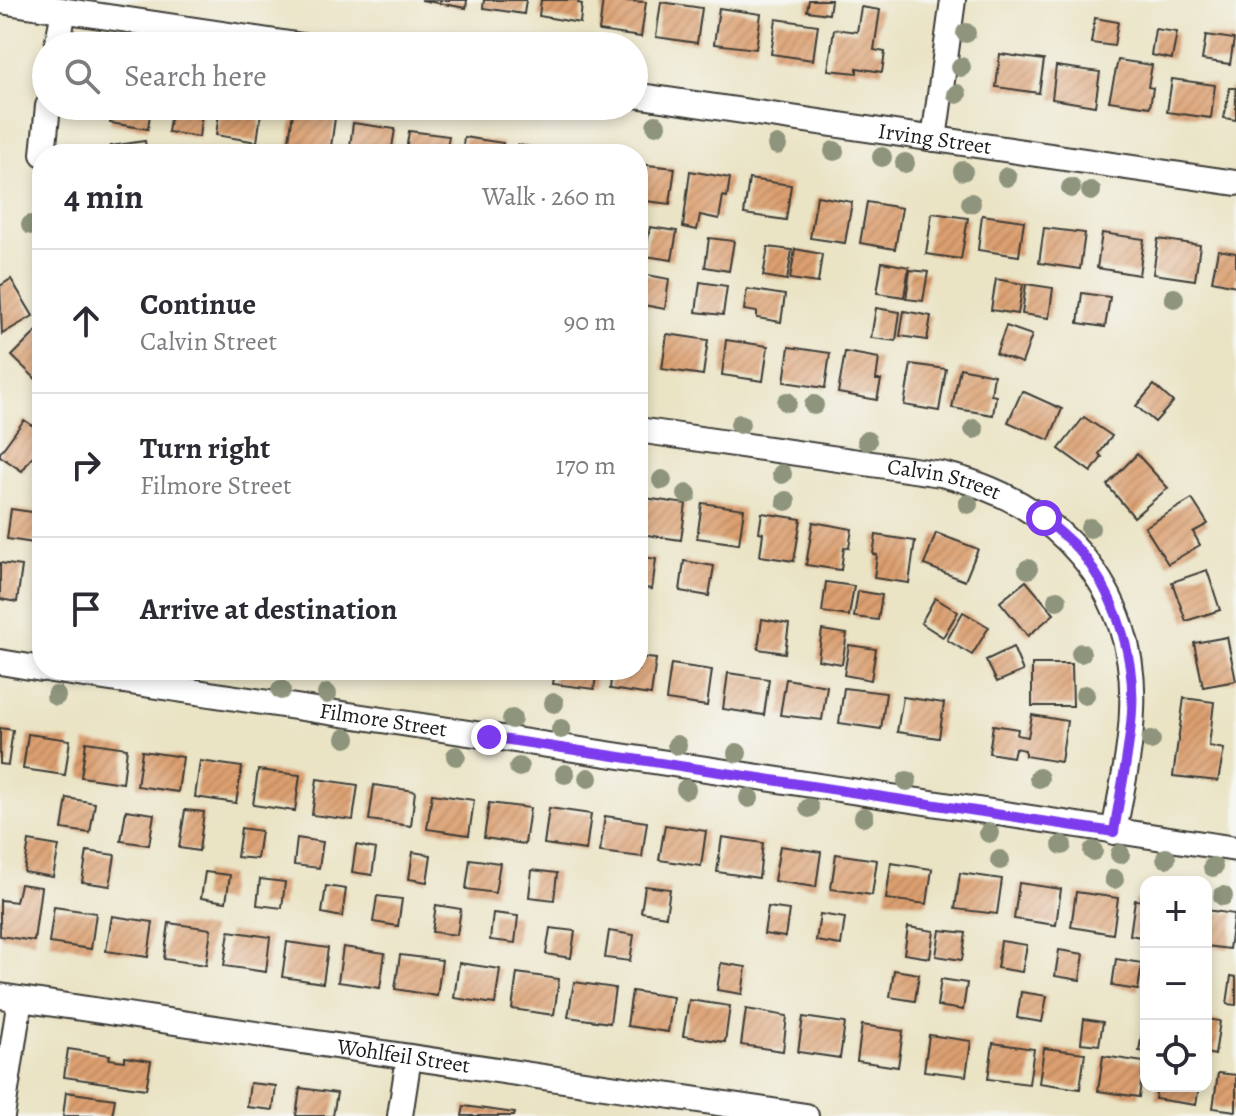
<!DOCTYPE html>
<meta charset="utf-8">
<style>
:root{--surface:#fff;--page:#f7f7f7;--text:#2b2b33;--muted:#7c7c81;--line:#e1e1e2}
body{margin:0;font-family:Alegreya,serif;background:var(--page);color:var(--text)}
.controls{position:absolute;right:24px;bottom:24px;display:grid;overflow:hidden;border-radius:16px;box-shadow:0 4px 12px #0003}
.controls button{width:72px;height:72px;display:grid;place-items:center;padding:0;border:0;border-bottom:2px solid var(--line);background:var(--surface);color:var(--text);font:40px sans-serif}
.stop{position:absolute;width:24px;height:24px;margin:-18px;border:6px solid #7c3aed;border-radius:50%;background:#fff}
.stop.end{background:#7c3aed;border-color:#fff;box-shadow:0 2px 8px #0008}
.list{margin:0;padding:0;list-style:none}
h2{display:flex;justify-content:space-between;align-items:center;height:104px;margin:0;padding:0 32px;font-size:34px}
h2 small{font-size:26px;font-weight:400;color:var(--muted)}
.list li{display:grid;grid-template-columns:52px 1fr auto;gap:24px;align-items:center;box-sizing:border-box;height:144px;padding:0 32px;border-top:2px solid var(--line)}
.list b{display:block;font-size:30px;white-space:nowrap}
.list p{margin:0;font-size:26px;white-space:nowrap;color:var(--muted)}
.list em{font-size:26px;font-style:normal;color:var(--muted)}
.icon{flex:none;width:44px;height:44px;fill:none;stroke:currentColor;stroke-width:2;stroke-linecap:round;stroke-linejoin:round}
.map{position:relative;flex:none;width:1236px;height:1116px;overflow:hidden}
.search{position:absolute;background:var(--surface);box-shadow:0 4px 12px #0003;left:32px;top:32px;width:616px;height:88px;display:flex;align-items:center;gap:20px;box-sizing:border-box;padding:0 28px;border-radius:44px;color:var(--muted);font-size:30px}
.panel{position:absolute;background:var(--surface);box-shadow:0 4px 12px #0003;left:32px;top:144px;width:616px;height:536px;border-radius:32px}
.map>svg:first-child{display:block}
.building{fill:url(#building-hatch)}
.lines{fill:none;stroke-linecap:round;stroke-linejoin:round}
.minor-casing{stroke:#3b3a35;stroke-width:28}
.minor{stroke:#fff;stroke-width:24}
.tree{fill:#8e957b}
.route{stroke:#7c3aed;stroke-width:10}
.labels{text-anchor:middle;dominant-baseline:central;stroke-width:8;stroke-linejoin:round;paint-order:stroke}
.street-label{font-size:22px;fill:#1c1c1c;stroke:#f6f6f2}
</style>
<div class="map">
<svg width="1236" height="1116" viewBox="0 0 1236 1116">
<defs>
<pattern id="building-hatch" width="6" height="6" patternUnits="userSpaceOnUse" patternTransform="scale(2)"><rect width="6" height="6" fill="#db9f6f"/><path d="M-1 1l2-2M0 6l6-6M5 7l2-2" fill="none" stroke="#bb8860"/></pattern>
</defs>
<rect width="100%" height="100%" fill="#f6f6f2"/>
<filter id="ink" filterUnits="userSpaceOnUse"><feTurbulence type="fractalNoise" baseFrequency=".0125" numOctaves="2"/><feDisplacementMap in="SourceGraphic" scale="16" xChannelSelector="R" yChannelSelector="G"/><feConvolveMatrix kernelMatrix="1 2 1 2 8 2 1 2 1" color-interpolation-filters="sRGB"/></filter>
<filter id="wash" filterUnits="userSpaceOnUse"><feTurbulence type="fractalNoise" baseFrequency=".006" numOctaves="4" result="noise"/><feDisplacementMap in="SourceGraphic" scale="32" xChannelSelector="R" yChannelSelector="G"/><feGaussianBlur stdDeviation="1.8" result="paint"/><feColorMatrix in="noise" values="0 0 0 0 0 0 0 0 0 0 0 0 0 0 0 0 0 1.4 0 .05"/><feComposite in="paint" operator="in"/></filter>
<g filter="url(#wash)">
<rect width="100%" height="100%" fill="#eae3c4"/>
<g id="blocks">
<g class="building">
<polygon points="421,0 467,0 466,8"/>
<polygon points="484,0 526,0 524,14 483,8"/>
<polygon points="541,0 579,0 578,3 582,4 580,23 539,16"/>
<polygon points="603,0 646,2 641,37 599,31"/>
<polygon points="809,0 831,0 829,14 807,11"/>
<polygon points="661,2 702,8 697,43 656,37"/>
<polygon points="861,7 880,10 874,50 885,52 882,72 857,68 857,73 828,70 834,29 857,32"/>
<polygon points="719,8 761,14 756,49 714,44"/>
<polygon points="1095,18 1118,22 1114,46 1091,43"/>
<polygon points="776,19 818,25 813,60 771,54"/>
<polygon points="1155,29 1177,32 1172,59 1151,55"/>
<polygon points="1206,35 1234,39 1230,64 1202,60"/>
<polygon points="1000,54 1044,60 1039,93 996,87"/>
<polygon points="1118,60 1152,65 1148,87 1153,88 1150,107 1109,101"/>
<polygon points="1056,66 1100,72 1095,106 1052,99"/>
<polygon points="1172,79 1215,85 1211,118 1167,112"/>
<polygon points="1230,88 1236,88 1236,120 1224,118"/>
<polygon points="113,106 151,106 148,129 110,123"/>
<polygon points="172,106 203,106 199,137 168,132"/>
<polygon points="220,106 262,106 257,142 216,135"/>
<polygon points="293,112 335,118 330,154 288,148"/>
<polygon points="353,123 395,129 391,154 349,154"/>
<polygon points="409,131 449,136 446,154 412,154 406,151"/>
<polygon points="464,137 503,143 502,154 462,154"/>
<polygon points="145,141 147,154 111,154 110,146"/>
<polygon points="517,145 564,152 564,154 516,154"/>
<polygon points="638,164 675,168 670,204 638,200"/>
<polygon points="690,171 730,178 727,197 723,196 719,219 700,215 697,230 683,227"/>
<polygon points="749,179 791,185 786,220 744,214"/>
<polygon points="817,196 852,202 845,243 810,238"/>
<polygon points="867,202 902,208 895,249 860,243"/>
<polygon points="932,213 968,218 961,259 926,254"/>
<polygon points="982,215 1024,221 1019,256 978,250"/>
<polygon points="650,227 677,231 672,260 645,256"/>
<polygon points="1044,228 1085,233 1080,269 1039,263"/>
<polygon points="1102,233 1144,239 1139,275 1097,268"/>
<polygon points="709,238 734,241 729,271 705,267"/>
<polygon points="1158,239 1200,245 1195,280 1153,274"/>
<polygon points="768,247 792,250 787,280 763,276"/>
<polygon points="795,249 822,254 818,283 790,279"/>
<polygon points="1218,250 1236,253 1236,286 1212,281"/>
<polygon points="882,262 909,267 904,297 877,293"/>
<polygon points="910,270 928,272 923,301 906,299"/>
<polygon points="642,274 669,279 665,309 638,304"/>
<polygon points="11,279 33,316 2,334 0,286"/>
<polygon points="996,279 1023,284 1018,314 991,310"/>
<polygon points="700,282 727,286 723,315 696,312"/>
<polygon points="1026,284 1053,288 1049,318 1022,314"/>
<polygon points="747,289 785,295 781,322 757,318 757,312 744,310"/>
<polygon points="1082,293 1110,297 1105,327 1078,323"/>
<polygon points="876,308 900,312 896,341 871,338"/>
<polygon points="904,311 931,316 927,340 900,336"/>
<polygon points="638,320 646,322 642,344 646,344 643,364 638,363"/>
<polygon points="1006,326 1032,335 1022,363 996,354"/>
<polygon points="38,330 42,334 42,385 12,356"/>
<polygon points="667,334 708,340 703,375 662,369"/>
<polygon points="726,340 768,346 763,381 722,375"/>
<polygon points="789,347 830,353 825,388 784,382"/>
<polygon points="845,352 879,358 876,380 881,380 877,400 838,393"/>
<polygon points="911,364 946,369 939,411 904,405"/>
<polygon points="960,368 994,375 991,395 996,396 993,415 952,408"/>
<polygon points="1154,385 1173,402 1155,422 1136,406"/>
<polygon points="1022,391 1062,409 1049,440 1008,422"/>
<polygon points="1084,417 1112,436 1099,454 1102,457 1091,472 1059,449"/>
<polygon points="24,420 42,432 42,443 22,471 0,456 0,453"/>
<polygon points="1137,454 1168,488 1134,517 1107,485"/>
<polygon points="645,498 686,504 681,540 640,534"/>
<polygon points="1192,499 1208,524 1193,532 1200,545 1168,564 1145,527"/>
<polygon points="702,503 744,509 739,544 697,538"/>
<polygon points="11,509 39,513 34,543 7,539"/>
<polygon points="762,513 801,519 794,561 760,556 763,533 759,532"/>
<polygon points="813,522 852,529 849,548 844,547 841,570 806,565"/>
<polygon points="936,533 978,549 965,581 924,565"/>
<polygon points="876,535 915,541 909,583 874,578 877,555 873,554"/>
<polygon points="638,556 656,559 652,589 638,587"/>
<polygon points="684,561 714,566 709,596 680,591"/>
<polygon points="0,563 22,566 17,602 0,599"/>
<polygon points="39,570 42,570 42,606 34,605"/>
<polygon points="1207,570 1220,610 1186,621 1172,582"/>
<polygon points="1026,581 1054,614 1028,636 1000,602"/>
<polygon points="826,582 854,586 849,616 822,612"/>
<polygon points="858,591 882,595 878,620 854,617"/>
<polygon points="935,598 958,612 943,637 921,623"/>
<polygon points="963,612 989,627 972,655 947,640"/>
<polygon points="762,619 789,624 785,653 758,649"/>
<polygon points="822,630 847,634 842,664 818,660"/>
<polygon points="1227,637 1236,681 1203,687 1194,643"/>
<polygon points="849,645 876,649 871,680 844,675"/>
<polygon points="1013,647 1023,671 997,682 986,660"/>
<polygon points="638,657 656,659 651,695 610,689 612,670 638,670"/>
<polygon points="671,664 712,670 707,706 666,700"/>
<polygon points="1032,664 1072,664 1073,706 1032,706"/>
<polygon points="555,670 597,670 594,689 553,684"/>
<polygon points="728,673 769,679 764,715 723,709"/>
<polygon points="786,679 827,686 822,720 780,715"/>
<polygon points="844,688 886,693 881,729 839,723"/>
<polygon points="903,697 944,703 939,738 897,732"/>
<polygon points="1184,698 1214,702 1209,746 1224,749 1218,781 1173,776"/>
<polygon points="1032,715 1067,721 1061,762 1025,756 1025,750 1015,748 1013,757 989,753 993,725 1018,729 1017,735 1028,737"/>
<polygon points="0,728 13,730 8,765 0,764"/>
<polygon points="28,734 70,740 65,775 23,769"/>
<polygon points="86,742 127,748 123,783 81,777"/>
<polygon points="142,751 183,757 178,792 137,786"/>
<polygon points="200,761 242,767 236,803 195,797"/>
<polygon points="258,770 300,775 295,811 253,805"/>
<polygon points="317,779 358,785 353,820 312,815"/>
<polygon points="374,785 415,791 411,826 369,820"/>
<polygon points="432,794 474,800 469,835 427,829"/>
<polygon points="67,798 95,803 90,833 62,829"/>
<polygon points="489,803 530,808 525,844 484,838"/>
<polygon points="549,808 591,814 586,850 544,844"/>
<polygon points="126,810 154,814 149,845 121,841"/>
<polygon points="185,810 204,812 199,851 179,848"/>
<polygon points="605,816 647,822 642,857 600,852"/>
<polygon points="665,825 706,831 701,866 659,860"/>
<polygon points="241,828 261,831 257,859 237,857"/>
<polygon points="722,837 763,843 759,878 717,872"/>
<polygon points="297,838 323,842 319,868 294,865"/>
<polygon points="29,841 59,846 53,877 24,872"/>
<polygon points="356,845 376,849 372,875 352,872"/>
<polygon points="780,846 821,852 816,887 774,881"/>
<polygon points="87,851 115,855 110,886 82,882"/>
<polygon points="413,852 431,855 427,882 409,879"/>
<polygon points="836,854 877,860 872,895 831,889"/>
<polygon points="470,859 500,863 495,893 466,889"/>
<polygon points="891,863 932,869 927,904 886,899"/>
<polygon points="532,870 557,873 554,900 529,897"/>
<polygon points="205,872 230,875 226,902 201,898"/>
<polygon points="960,873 1002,879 997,914 955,909"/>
<polygon points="260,879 285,882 282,908 257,905"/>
<polygon points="1019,883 1061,889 1056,925 1014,919"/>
<polygon points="20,884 41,887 34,941 0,936 0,900 16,902"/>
<polygon points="326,886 346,889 342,917 322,913"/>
<polygon points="645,886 670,889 666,916 641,912"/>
<polygon points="1076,892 1118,898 1113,934 1071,927"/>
<polygon points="377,896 402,899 398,926 373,922"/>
<polygon points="1135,900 1146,901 1146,938 1130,935"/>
<polygon points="436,905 461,909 457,935 432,932"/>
<polygon points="54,907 96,913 91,949 49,943"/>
<polygon points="768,907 789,910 785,937 764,934"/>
<polygon points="1206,910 1234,914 1229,949 1206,946"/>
<polygon points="493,913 518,916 515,943 490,940"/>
<polygon points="820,914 845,918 841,945 816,941"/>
<polygon points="112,916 153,922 148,957 106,951"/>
<polygon points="169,923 211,929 206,965 164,959"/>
<polygon points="908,927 934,931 930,958 904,954"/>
<polygon points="550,928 575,931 571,958 546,954"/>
<polygon points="940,930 966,933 962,960 936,956"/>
<polygon points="229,931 270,937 266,972 224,966"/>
<polygon points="609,931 634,935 630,961 605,958"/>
<polygon points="1001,941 1027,945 1022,972 997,968"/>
<polygon points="287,942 328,948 323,983 282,977"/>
<polygon points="343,947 385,953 380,988 338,982"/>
<polygon points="1059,950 1084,954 1080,980 1055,976"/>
<polygon points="400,955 442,960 437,996 395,989"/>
<polygon points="1116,959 1142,963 1138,990 1112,986"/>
<polygon points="459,963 500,969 495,1004 454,998"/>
<polygon points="721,963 746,967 742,994 717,990"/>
<polygon points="894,970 919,974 915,1001 890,997"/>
<polygon points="517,973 559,979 554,1015 512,1009"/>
<polygon points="1231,976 1236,977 1236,1005 1227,1004"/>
<polygon points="941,979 967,983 963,1010 937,1006"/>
<polygon points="574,982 615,988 610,1023 568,1017"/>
<polygon points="632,991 673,997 668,1032 627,1026"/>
<polygon points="1021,992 1047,996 1042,1022 1017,1018"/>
<polygon points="689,1000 730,1006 725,1042 683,1036"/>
<polygon points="746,1009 787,1016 783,1051 741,1045"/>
<polygon points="803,1017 845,1023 840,1058 798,1052"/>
<polygon points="1084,1019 1103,1022 1099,1045 1081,1043"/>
<polygon points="1206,1019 1220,1021 1215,1055 1206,1053"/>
<polygon points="862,1025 903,1031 898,1067 857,1061"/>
<polygon points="1143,1027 1146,1028 1146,1052 1139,1051"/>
<polygon points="929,1035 971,1041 966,1076 924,1071"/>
<polygon points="993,1043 1034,1049 1029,1084 988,1079"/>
<polygon points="1044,1048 1085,1053 1080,1089 1039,1083"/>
<polygon points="68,1049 110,1055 109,1059 125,1061 125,1057 151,1061 146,1089 64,1077"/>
<polygon points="1103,1056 1144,1062 1139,1097 1098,1091"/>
<polygon points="1218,1073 1236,1075 1236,1111 1213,1108"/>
<polygon points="250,1083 276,1086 273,1110 247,1107"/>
<polygon points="1157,1086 1199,1086 1196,1105 1155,1099"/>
<polygon points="300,1088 337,1093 333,1116 296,1116"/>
<polygon points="66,1092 115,1099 112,1116 63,1116"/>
<polygon points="464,1106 515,1113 514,1116 462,1116"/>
</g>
</g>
</g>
<g filter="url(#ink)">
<use href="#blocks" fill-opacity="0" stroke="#3b3a35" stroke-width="2"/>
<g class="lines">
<defs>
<g id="minor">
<polyline points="0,1 303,46"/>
<polyline points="57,46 64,11"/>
<path id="s1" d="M634,95L1236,183"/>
<polyline points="934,139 953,0"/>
<polyline points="43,154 48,106"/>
<path id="s2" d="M638,430L941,474C1056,499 1138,589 1132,710C1131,750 1121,792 1114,832"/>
<polyline points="0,662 42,669"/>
<path id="s3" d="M51,670L1236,849"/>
<path id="s4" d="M0,996L806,1116"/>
<polyline points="2,1116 20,999"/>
<polyline points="400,1116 409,1057"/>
</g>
</defs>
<use href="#minor" class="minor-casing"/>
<use href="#minor" class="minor"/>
</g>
<g class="tree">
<circle cx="966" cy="33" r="10"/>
<circle cx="961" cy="67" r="10"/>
<circle cx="957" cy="94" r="10"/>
<circle cx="656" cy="125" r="10"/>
<circle cx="777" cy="145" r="10"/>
<circle cx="834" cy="151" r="10"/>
<circle cx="882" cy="157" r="10"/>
<circle cx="905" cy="163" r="10"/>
<circle cx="963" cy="171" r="10"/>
<circle cx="1007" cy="177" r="10"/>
<circle cx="1071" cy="188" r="10"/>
<circle cx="1091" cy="191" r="10"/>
<circle cx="971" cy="203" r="10"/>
<circle cx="31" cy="225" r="10"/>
<circle cx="1174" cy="298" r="10"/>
<circle cx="787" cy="402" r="10"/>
<circle cx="814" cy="405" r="10"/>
<circle cx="740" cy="424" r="10"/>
<circle cx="974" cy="429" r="10"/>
<circle cx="867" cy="441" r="10"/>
<circle cx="782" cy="474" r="10"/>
<circle cx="662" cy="480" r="10"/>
<circle cx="687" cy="494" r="10"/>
<circle cx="786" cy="501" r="10"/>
<circle cx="968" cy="504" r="10"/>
<circle cx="1090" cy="528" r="10"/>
<circle cx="1028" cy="569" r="10"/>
<circle cx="1057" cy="600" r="10"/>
<circle cx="1081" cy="653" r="10"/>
<circle cx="281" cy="690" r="10"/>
<circle cx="327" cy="694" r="10"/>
<circle cx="1085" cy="695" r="10"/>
<circle cx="56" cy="696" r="10"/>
<circle cx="554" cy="703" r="10"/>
<circle cx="512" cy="719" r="10"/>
<circle cx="561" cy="729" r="10"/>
<circle cx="346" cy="738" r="10"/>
<circle cx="1151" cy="740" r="10"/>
<circle cx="677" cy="745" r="10"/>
<circle cx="737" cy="753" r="10"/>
<circle cx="456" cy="756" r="10"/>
<circle cx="519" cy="767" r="10"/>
<circle cx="565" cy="774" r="10"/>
<circle cx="588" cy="778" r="10"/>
<circle cx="1039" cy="778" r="10"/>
<circle cx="907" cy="781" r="10"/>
<circle cx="686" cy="789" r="10"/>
<circle cx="749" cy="798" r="10"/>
<circle cx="809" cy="808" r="10"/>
<circle cx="864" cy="817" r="10"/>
<circle cx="989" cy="833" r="10"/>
<circle cx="1062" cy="845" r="10"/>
<circle cx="1093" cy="851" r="10"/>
<circle cx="1120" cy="854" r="10"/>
<circle cx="1166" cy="858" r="10"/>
<circle cx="1000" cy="860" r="10"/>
<circle cx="1213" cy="867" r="10"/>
<circle cx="1114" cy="879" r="10"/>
<circle cx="1223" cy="896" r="10"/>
</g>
</g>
<g class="lines" filter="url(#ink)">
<path class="route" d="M489,737L1114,832C1120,792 1130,751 1132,711C1135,661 1119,607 1091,566C1079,547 1061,533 1044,518"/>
</g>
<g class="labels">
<g class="street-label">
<text stroke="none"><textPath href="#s1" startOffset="304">Irving Street</textPath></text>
<text stroke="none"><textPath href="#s2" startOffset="310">Calvin Street</textPath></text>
<text stroke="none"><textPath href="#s3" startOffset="336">Filmore Street</textPath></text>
<text stroke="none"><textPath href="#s4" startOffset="408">Wohlfeil Street</textPath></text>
</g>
</g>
</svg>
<div class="controls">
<button>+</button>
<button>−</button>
<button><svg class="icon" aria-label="locate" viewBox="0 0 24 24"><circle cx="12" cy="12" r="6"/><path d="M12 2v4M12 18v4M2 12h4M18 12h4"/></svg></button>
</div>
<div class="stop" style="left:1044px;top:518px"></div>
<div class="stop end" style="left:489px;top:737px"></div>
<div class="search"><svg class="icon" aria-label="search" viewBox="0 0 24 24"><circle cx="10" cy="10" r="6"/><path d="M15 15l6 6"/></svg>Search here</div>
<section class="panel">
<h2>4 min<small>Walk · 260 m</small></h2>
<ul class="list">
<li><svg class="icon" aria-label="ahead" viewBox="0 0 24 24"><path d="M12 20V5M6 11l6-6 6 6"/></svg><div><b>Continue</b><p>Calvin Street</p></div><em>90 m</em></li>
<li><svg class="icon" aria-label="right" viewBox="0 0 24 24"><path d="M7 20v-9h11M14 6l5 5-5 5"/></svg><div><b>Turn right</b><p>Filmore Street</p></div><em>170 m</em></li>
<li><svg class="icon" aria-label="arrive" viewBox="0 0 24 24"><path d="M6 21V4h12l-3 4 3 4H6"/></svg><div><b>Arrive at destination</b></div></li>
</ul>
</section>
</div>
